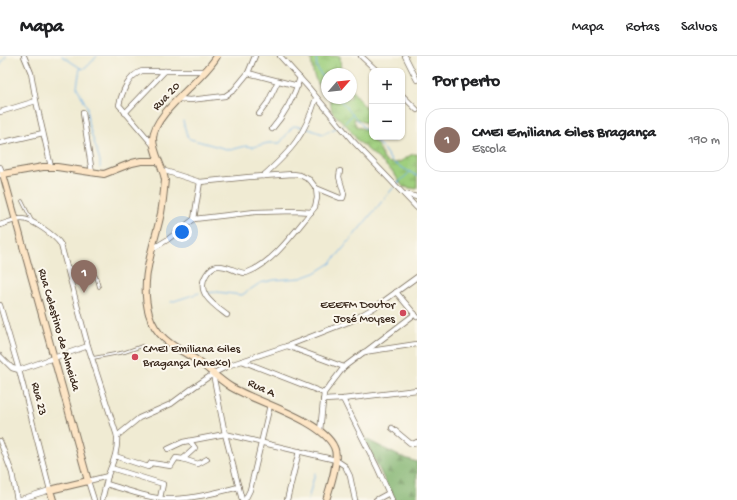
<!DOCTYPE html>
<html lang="pt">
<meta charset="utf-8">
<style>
:root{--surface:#fff;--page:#f2f2f2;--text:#202124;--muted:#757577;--line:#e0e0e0;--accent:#d1495b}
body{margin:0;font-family:"Gochi Hand",sans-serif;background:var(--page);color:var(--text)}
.controls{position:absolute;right:12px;top:12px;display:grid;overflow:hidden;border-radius:8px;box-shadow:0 1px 3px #0004}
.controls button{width:36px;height:36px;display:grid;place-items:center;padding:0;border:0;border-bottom:1px solid var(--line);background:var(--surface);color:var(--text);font:20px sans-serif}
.compass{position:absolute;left:321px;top:12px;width:36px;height:36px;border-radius:50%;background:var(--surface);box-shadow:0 1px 3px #0004;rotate:62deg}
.you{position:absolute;left:182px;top:176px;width:14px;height:14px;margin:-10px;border:3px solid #fff;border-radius:50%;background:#1a73e8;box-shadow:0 0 0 6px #1a73e833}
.badge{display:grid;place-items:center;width:26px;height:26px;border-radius:50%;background:var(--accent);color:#fff;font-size:13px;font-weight:700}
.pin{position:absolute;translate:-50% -33px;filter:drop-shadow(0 1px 2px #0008)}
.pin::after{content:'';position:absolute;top:21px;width:14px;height:12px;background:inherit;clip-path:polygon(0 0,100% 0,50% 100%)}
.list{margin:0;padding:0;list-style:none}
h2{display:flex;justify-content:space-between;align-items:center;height:52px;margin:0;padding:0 16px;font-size:17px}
h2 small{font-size:13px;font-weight:400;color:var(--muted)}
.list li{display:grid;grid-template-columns:26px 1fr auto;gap:12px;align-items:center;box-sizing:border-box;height:64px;margin:0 8px 8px;padding:0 8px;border:1px solid var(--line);border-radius:16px}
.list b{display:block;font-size:15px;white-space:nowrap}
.list p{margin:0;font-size:13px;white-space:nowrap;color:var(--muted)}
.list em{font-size:13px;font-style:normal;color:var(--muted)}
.map{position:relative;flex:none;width:417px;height:444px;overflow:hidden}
header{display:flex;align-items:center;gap:24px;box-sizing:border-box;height:56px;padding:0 20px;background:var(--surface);border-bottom:1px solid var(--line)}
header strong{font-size:19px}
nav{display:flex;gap:22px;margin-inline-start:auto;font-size:14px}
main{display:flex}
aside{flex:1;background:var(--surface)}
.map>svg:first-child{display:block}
.forest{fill:url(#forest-firs);stroke:#5d6e46}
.wetland{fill:url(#wetland-marsh);stroke:#6d7c4e}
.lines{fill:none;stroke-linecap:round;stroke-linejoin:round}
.stream{stroke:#76b4e9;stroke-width:1}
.lane-casing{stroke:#7a6e5d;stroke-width:3.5}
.street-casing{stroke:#7a6e5d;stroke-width:6}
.secondary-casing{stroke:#7a6e5d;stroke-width:8}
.lane{stroke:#fff;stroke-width:2}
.street{stroke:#fff;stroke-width:4.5}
.secondary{stroke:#fde5c5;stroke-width:6}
.poi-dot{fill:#d1495b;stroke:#fbf7ec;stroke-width:1.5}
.labels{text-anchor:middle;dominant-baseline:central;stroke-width:4;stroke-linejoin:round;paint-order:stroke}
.street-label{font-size:12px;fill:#3b2a1e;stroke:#fbf7ec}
.poi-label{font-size:12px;fill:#3b2a1e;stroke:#fbf7ec;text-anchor:end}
</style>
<header>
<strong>Mapa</strong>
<nav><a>Mapa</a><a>Rotas</a><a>Salvos</a></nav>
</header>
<main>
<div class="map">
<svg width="417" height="444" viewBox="0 0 417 444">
<defs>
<pattern id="forest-firs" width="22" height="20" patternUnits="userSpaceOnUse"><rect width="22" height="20" fill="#7fb26d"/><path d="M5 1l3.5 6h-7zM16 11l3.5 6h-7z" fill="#699159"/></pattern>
<pattern id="wetland-marsh" width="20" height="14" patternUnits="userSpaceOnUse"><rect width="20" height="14" fill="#9fcf7e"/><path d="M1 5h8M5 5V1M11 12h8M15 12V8" fill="none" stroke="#8ab26c"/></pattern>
</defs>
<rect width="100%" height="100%" fill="#fbf7ec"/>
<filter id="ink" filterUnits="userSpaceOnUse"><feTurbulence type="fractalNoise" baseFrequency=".025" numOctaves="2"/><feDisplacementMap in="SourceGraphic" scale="8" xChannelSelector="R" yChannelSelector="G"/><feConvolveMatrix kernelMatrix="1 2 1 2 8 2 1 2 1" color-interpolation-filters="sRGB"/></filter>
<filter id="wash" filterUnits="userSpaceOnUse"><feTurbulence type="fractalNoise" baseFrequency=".012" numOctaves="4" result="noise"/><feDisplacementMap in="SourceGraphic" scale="16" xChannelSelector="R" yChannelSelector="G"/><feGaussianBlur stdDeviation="0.9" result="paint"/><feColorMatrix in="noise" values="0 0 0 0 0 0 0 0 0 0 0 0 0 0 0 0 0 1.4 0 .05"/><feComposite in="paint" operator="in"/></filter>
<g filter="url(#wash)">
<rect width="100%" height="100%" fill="#f0ebd3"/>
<polygon class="forest" points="364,382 399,400 417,406 417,444 394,444"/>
<g class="wetland">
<path d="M311,0H340L341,18H327V38C314,25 312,18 311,0Z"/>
<path d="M351,33L364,50L369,59L368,66C362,68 360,62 354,63V65L357,71L369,74L372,77L373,85C382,92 379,97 386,106C403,111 406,97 417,98V133L403,131L393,116L357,84L348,71L332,56L330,42H351Z"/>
</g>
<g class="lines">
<g class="stream">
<polyline points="62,0 82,13 88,10 97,0"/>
<polyline points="316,0 317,12 327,28"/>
<polyline points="0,10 6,0"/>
<polyline points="80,12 77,31 87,51 88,67 100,105 100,112"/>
<polyline points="338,42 384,94 392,106 417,120"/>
<polyline points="183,65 187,80 190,83 230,94 246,90 253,91 268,87 280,87 293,70 303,71"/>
<polyline points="343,69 352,59"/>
<polyline points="306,72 323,78 338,71"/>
<polyline points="397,128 410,116"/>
<polyline points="207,237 217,236 242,239 260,227 274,224 301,222 315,217 331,207 394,131"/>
<polyline points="171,246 199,237"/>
<polyline points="308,444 315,417"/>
</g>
</g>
</g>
<g filter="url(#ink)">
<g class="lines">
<defs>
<g id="lane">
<polyline points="22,145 32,165"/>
<polyline points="69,212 91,214 96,220 99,231"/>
<polyline points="93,302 125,296 142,290"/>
</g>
<g id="street">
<polyline points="24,0 31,17 36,45 51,111"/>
<polyline points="280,0 308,31 352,84 417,152"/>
<polyline points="361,0 377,15"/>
<polyline points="405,0 417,24"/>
<polyline points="248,17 298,30"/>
<polyline points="402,39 417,54"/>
<polyline points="179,43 190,44 225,40 234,34 248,17 255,0"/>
<polyline points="0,56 36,45"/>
<polyline points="83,57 92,117"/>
<polyline points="125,57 165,15"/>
<polyline points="259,58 268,46 278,25"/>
<path d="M272,73C285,58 294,41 300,22"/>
<polyline points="0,87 43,77"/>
<path d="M154,90L119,49C122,36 129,19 142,15H206"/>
<polyline points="0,111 3,118 0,119"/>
<path d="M162,114L200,126L249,121L293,118L300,119L310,124L316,132L317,142L315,151L311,156C294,177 272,208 246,217C236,217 228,209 218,210C213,210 209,214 206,219C195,237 214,249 227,259"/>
<path d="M263,120C292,94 305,79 316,42"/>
<polyline points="316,132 340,142 343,142 344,138 339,121 340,115"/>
<polyline points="405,138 417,141"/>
<polyline points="194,163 200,126"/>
<path d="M0,169C7,167 15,163 22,163C32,163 56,180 61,189L88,290L117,380C118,395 113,406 108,419C106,427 104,436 102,444"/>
<polyline points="152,193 167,184 194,163 255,156 296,155 311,156"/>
<polyline points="396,236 417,261"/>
<polyline points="0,249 19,314 50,434 18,444"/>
<polyline points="287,290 344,311"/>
<polyline points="365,296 415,258"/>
<polyline points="0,300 12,312 19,314 88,290"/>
<polyline points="242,305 324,337"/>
<polyline points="213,318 225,378 242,444"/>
<polyline points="343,343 378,413 392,444"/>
<polyline points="323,344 343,343 417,334"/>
<polyline points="392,372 410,387 413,388 417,386"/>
<polyline points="320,375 324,337 344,311 364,296 417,288"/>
<polyline points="117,380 139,362 171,348 194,331 216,316 230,309 287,290 351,265 377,250 417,221"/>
<polyline points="0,385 12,417 17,444"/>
<polyline points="168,393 183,386 225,378 336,404 345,410 350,420 355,444"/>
<polyline points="115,400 148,411 151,407 171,410 176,402 183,403 198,408 207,403"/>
<polyline points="183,403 195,392 190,385"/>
<polyline points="111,412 163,428 160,442"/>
<path d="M106,428C124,433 144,441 163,443C189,444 214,437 239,431"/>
<polyline points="94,444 88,425 108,420"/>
<polyline points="245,444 250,434 270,349"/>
<polyline points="287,444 299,395"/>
<polyline points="376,444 389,437"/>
</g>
<g id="secondary">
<path d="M217,0C204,24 154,56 153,82C153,98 163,110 165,124C164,135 163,146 161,157C154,191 139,223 149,258C156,282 175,291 195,303C207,311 218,323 231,331C256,346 322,364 334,391C340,403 330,431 326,444"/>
<polyline points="53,444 50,434 88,425 3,118 43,111 57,111 104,118 132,107 141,105 158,105"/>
</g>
</defs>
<use href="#lane" class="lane-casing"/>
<use href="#street" class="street-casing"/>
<use href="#secondary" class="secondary-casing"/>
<use href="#lane" class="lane"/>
<use href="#street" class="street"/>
<use href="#secondary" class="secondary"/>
</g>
</g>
<g class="poi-dot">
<circle cx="403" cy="257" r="4"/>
<circle cx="135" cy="301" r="4"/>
</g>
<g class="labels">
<g class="street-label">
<text transform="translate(167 41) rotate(-47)">Rua 20</text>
<text transform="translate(58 274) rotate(74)">Rua Celestino de Almeida</text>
<text transform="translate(261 333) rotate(25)">Rua A</text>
<text transform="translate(38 343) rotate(76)">Rua 23</text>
</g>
<g class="poi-label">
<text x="395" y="250">EEEFM Doutor<tspan x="395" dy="14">José Moyses</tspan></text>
<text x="143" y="294" text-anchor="start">CMEI Emiliana Giles<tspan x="143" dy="14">Bragança (Anexo)</tspan></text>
</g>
</g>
</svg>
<div class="controls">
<button>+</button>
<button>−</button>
</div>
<svg class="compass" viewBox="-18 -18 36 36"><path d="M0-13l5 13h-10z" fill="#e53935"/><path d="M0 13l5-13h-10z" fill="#757577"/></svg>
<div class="you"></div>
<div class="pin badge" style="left:84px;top:237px;background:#8d6e63">1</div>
</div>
<aside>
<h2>Por perto<small></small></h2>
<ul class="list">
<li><span class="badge" style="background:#8d6e63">1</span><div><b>CMEI Emiliana Giles Bragança</b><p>Escola</p></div><em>190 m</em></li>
</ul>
</aside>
</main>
